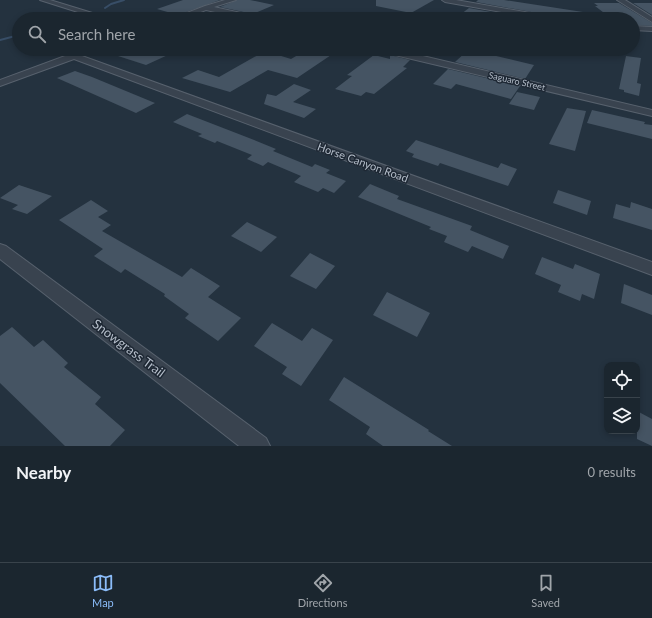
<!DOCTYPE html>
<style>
:root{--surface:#1b262f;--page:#242e37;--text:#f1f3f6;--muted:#a0a5aa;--line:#39434b;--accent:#8bbcf9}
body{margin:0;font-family:Lato,sans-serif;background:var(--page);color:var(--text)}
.controls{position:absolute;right:12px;bottom:12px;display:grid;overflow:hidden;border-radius:8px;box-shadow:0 2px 6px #0003}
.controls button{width:36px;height:36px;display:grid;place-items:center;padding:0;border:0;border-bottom:1px solid var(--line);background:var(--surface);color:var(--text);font:20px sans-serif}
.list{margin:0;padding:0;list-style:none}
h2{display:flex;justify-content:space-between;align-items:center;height:52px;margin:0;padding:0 16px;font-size:17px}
h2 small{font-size:13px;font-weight:400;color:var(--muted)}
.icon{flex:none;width:22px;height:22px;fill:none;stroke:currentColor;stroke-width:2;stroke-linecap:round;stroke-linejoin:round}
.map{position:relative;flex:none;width:652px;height:446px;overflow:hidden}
.search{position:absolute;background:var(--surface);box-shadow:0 2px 6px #0003;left:12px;right:12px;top:12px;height:44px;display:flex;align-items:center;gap:10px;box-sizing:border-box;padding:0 14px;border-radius:22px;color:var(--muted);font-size:15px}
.sheet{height:116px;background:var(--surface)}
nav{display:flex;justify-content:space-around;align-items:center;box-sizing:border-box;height:56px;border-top:1px solid var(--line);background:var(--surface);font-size:11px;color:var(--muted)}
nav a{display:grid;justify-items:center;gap:2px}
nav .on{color:var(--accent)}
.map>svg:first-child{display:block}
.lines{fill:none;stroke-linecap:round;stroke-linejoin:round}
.stream{stroke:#384e67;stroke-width:2}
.building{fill:#455463}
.minor-casing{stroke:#57616d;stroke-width:2}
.minor{fill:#39434f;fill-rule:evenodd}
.labels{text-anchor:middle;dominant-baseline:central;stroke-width:3;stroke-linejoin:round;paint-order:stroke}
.far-street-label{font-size:9px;fill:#b5beca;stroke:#1e2834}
.street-label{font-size:11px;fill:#b5beca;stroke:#1e2834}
.near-street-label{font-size:13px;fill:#b5beca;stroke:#1e2834}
</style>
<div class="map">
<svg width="652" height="446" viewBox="0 0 652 446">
<rect width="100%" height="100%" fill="#24323f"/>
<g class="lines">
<g class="stream">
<polyline points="105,8 111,4 124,0"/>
<polyline points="70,19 77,17"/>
<polyline points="0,40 19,35"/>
</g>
</g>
<g class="building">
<polygon points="183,0 220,0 178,15 157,9"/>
<polygon points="237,0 250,0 274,5 253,14 220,7"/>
<polygon points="376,0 434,0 411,13 376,6"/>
<polygon points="478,0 504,0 583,12 582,19 558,19 553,16 476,2"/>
<polygon points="594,3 619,3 652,23 652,26 633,25 633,19 612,19 595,6 598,6"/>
<polygon points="633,3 652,3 652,15"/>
<polygon points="469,8 532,19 483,19 461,14"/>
<polygon points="206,12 240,19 190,18"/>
<polygon points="135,49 181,49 146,65 118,56"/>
<polygon points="308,49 340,49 297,78 268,70 230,92 182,78 198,70 219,77 265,51 291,59"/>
<polygon points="467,51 492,55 534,65 525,79 455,62"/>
<polygon points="374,55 390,59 390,55 410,60 403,67 407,68 374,94 366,92 361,96 335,89 352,76 347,75"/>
<polygon points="626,56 641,58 637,83 641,84 639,96 624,92 624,90 619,89"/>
<polygon points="448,69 520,86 511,99 456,84 451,89 433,84"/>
<polygon points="75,71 92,77 155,103 136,113 57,78"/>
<polygon points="294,84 311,90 293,102 316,109 304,118 264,104 267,94 276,96"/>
<polygon points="517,92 540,97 534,110 509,104"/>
<polygon points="567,108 586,111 575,151 549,144"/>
<polygon points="592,110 645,122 644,124 652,125 652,139 587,123"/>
<polygon points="187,114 249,138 276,149 273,151 312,167 315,164 330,170 326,173 346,181 334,193 323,188 318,192 294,182 301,176 268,162 263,166 247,159 252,155 217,141 215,143 198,136 202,134 173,122"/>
<polygon points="416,140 498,168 501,163 517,169 508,186 440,163 438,166 412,157 414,154 406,151"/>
<polygon points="370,184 399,196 397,199 472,226 470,230 509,246 503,259 472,246 468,252 444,242 447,236 429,229 431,227 358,197"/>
<polygon points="19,185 52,196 27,214 12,209 18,205 0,198"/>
<polygon points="558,190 591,201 587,215 553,203"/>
<polygon points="91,200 108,211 98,217 111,225 102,231 182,277 191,268 220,286 208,297 241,318 218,341 185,318 189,314 164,296 165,294 125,269 121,273 94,256 103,249 59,220"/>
<polygon points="631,202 652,209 652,230 613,218 616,204 630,208"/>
<polygon points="247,222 277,237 261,252 231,236"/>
<polygon points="310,253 335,266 316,289 290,276"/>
<polygon points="542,257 573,269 575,264 600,274 594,299 582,294 580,301 558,292 561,285 535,274"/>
<polygon points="624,284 652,295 652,315 621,303"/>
<polygon points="387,292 430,313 417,337 373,315"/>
<polygon points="272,323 302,341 312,328 333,340 301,386 282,374 287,367 254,346"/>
<polygon points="12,327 34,347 43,340 68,363 64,367 101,397 95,404 125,430 110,446 65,446 0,383 0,336"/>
<polygon points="344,377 429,430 428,431 452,446 383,446 366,434 370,427 329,400"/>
<polygon points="637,411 652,419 652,446 637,439"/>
</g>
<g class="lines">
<defs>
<g id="minor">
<polygon points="40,0 50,0 112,19 100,19"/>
<polygon points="225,0 236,0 214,7 259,17 260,19 247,19 206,10 182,19 171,19 205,6"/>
<polygon points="442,0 456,0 553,17 557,19 541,19 445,2"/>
<polygon points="617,0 625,0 652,17 652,22"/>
<polygon points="633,26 652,27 652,31 633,30"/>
<polygon points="84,49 96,49 82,56 652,262 652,275 74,59 0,86 0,80"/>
<polygon points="378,49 393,49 652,110 652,116 382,52"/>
<polygon points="0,244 6,246 266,438 270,446 239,446 0,259"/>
</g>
</defs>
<use href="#minor" class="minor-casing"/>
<use href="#minor" class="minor"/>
</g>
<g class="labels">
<g class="far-street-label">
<text transform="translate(517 81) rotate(13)">Saguaro Street</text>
</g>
<g class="street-label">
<text transform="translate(363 162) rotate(20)">Horse Canyon Road</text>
</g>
<g class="near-street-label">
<text transform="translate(129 348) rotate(37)">Snowgrass Trail</text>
</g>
</g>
</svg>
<div class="controls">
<button><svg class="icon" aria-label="locate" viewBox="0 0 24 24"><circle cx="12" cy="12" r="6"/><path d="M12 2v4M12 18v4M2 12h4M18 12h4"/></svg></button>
<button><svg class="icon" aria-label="layers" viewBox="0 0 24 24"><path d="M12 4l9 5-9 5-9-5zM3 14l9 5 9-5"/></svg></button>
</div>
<div class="search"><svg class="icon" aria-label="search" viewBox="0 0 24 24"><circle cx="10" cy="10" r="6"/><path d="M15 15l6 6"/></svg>Search here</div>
</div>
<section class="sheet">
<h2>Nearby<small>0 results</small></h2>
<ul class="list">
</ul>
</section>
<nav>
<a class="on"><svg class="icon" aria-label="map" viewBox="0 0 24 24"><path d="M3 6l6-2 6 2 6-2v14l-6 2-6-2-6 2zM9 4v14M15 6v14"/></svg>Map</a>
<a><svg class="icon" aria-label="directions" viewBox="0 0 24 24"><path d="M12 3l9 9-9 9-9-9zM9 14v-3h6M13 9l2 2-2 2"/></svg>Directions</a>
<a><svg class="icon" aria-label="saved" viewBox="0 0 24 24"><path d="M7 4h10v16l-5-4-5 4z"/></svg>Saved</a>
</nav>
